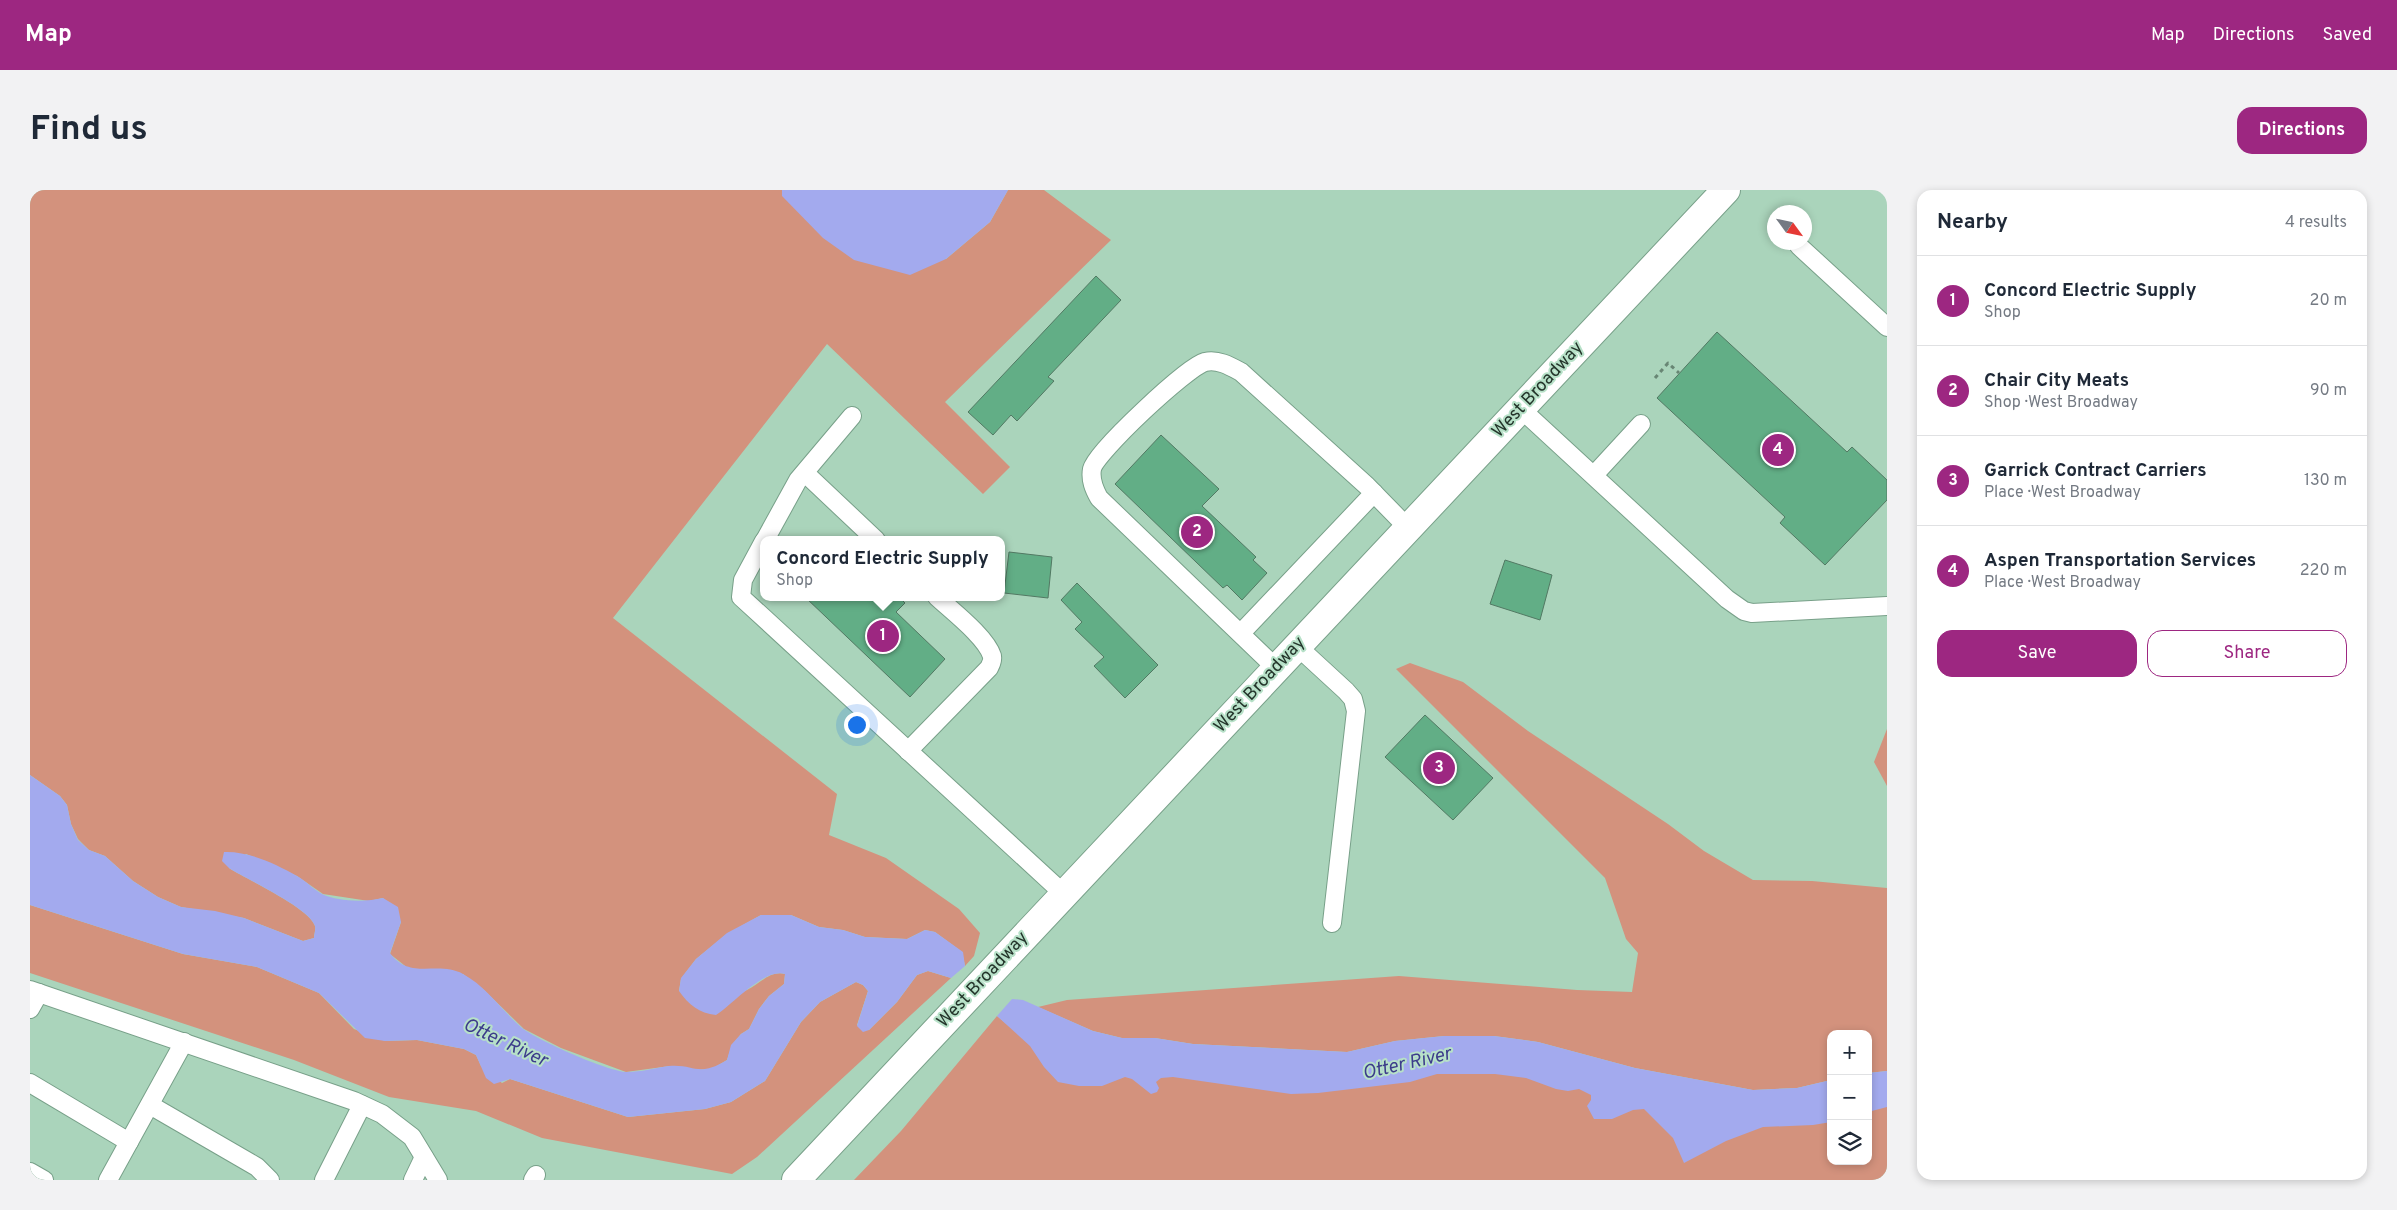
<!DOCTYPE html>
<meta charset="utf-8">
<style>
:root{--surface:#fff;--page:#f2f2f3;--text:#1f2937;--muted:#747a83;--line:#e0e1e3;--accent:#9d2781}
body{margin:0;font-family:Overpass,sans-serif;background:var(--page);color:var(--text)}
.controls{position:absolute;right:15px;bottom:15px;display:grid;overflow:hidden;border-radius:10px;box-shadow:0 2px 8px #0003}
.controls button{width:45px;height:45px;display:grid;place-items:center;padding:0;border:0;border-bottom:1px solid var(--line);background:var(--surface);color:var(--text);font:25px sans-serif}
.compass{position:absolute;left:1737px;top:15px;width:45px;height:45px;border-radius:50%;background:var(--surface);box-shadow:0 2px 8px #0003;rotate:123deg}
.you{position:absolute;left:826px;top:534px;width:18px;height:18px;margin:-12px;border:4px solid #fff;border-radius:50%;background:#1a73e8;box-shadow:0 0 0 8px #1a73e833}
.badge{display:grid;place-items:center;width:32px;height:32px;border-radius:50%;background:var(--accent);color:#fff;font-size:16px;font-weight:700}
.pin{position:absolute;translate:-50% -50%;border:2px solid #fff;box-shadow:0 1px 5px #0006}
.popup{position:absolute;left:730px;top:346px;width:245px;height:65px;box-sizing:border-box;display:grid;place-content:center;border-radius:10px;background:var(--surface);filter:drop-shadow(0 1px 4px #0005);font-size:16px;white-space:nowrap;color:var(--muted)}
.popup b{font-size:19px;color:var(--text)}
.popup::after{content:'';position:absolute;left:50%;top:100%;margin-left:-10px;border:10px solid transparent;border-top-color:var(--surface)}
.list{margin:0;padding:0;list-style:none}
h2{display:flex;justify-content:space-between;align-items:center;height:65px;margin:0;padding:0 20px;font-size:21px}
h2 small{font-size:16px;font-weight:400;color:var(--muted)}
.list li{display:grid;grid-template-columns:32px 1fr auto;gap:15px;align-items:center;box-sizing:border-box;height:90px;padding:0 20px;border-top:1px solid var(--line)}
.list b{display:block;font-size:19px;white-space:nowrap}
.list p{margin:0;font-size:16px;white-space:nowrap;color:var(--muted)}
.list em{font-size:16px;font-style:normal;color:var(--muted)}
.actions{display:flex;gap:10px;padding:15px 20px}
.actions a{flex:1;padding:11px 0;border:1px solid var(--accent);border-radius:15px;text-align:center;font-size:18px;color:var(--accent)}
.actions .main{background:var(--accent);color:#fff}
.icon{flex:none;width:28px;height:28px;fill:none;stroke:currentColor;stroke-width:2;stroke-linecap:round;stroke-linejoin:round}
.map{position:relative;flex:none;width:1857px;height:990px;overflow:hidden;border-radius:15px}
header{display:flex;align-items:center;gap:30px;box-sizing:border-box;height:70px;padding:0 25px;background:var(--accent);color:#fff}
header strong{font-size:24px}
nav{display:flex;gap:28px;margin-inline-start:auto;font-size:18px}
.intro{display:flex;align-items:center;justify-content:space-between;box-sizing:border-box;height:120px;padding:0 30px}
h1{margin:0;font-size:35px}
.button{padding:12px 22px;border-radius:15px;background:var(--accent);color:#fff;font-size:18px;font-weight:700}
main{display:flex;gap:30px;padding:0 30px}
aside{flex:1;background:var(--surface);border-radius:15px;box-shadow:0 2px 8px #0003}
.map>svg:first-child{display:block}
.green{fill:#d3927d}
.water{fill:#a3aaee}
.building{fill:#62ae86;stroke:#527963}
.lines{fill:none;stroke-linecap:round;stroke-linejoin:round}
.service-casing{stroke:#78a089;stroke-width:20}
.secondary-casing{stroke:#78a089;stroke-width:30}
.path{stroke:#688674;stroke-width:3;stroke-dasharray:4 4;stroke-linecap:butt}
.service{stroke:#fff;stroke-width:18}
.secondary{stroke:#fff;stroke-width:28}
.labels{text-anchor:middle;dominant-baseline:central;stroke-width:4;stroke-linejoin:round;paint-order:stroke}
.street-label{font-size:18px;fill:#24352b;stroke:#b7e1c8}
.water-label{font-size:19px;font-style:italic;fill:#3c3c8b;stroke:#b7e1c8}
</style>
<header>
<strong>Map</strong>
<nav><a>Map</a><a>Directions</a><a>Saved</a></nav>
</header>
<div class="intro"><h1>Find us</h1><a class="button">Directions</a></div>
<main>
<div class="map">
<svg width="1857" height="990" viewBox="0 0 1857 990">
<rect width="100%" height="100%" fill="#aad4bb"/>
<g class="green">
<path d="M0,0H752L753,6L916,69L960,32L978,0H1014L1081,50L915,212L980,277L953,304L797,154L583,428L807,604L799,645L856,668L929,719L950,743L944,766L935,776L932,762L905,742L895,740L877,749L835,747L813,740L789,737L761,725H731L697,744L666,769L651,789L649,801C662,801 707,805 717,800C730,794 740,780 755,784L754,794L739,806L729,819L719,839L711,844L702,855L697,870L682,879L664,880L640,876L596,882L531,858L494,839L455,801L433,784L379,779L360,764L371,732L353,708L339,711L293,704L267,686L216,664L199,678C216,689 280,718 285,736C286,739 284,745 284,748L273,751L214,728L151,717L128,707L103,691L75,666L59,660L48,649L41,634L37,615L30,606L0,585Z"/>
<polygon points="1380,473 1433,492 1498,541 1638,634 1674,661 1723,690 1782,691 1857,698 1857,881 1838,883 1838,844 1801,844 1801,890 1767,898 1723,900 1605,878 1508,852 1464,846 1414,846 1365,851 1317,862 1163,854 1125,848 1092,848 1063,841 1008,817 1037,810 1369,786 1547,800 1602,802 1608,763 1596,749 1575,688 1366,479"/>
<polygon points="1857,539 1857,596 1844,572"/>
<polygon points="0,715 153,764 227,777 289,803 324,839 355,851 387,850 434,859 446,865 451,876 472,893 480,889 598,927 675,919 701,912 735,891 771,832 790,812 826,792 833,795 838,801 827,835 839,840 867,812 887,785 898,781 921,788 727,967 702,984 512,948 446,921 359,907 264,870 0,783"/>
<polygon points="967,826 979,836 1069,867 1433,861 1801,923 1801,971 1838,971 1838,913 1857,908 1857,990 824,990 871,941"/>
</g>
<g class="water">
<polygon points="752,0 978,0 960,32 916,69 880,85 824,70 793,48 752,6"/>
<path d="M0,585L30,606L37,615L41,634L48,650L59,660L75,666L103,691L128,707L151,717L185,721L214,728L273,751L284,748C284,745 286,739 285,736C280,718 216,689 199,678L192,671L194,662C219,661 246,674 267,686C276,691 283,699 292,704C309,712 336,712 353,708L368,717L371,732L360,763C380,791 408,770 433,784C457,797 472,821 492,838C507,850 579,882 597,882C611,882 625,878 639,876C666,874 667,888 697,870L701,855L711,844L719,839L729,819L739,806L754,794L755,784C734,778 703,814 686,825C669,823 659,815 649,801L651,788L666,769L697,743L731,725H761L789,737L813,740L835,747L877,749L895,740L905,742L933,762L935,776L921,788L898,781L887,785L867,812L839,840L833,842L827,836L838,801L833,795L826,792L790,812L771,832L735,891L701,912L675,919L598,927L480,889L464,894L456,888L446,865L434,859L387,850L355,851L335,848L289,803L227,777L153,764L0,715Z"/>
<polygon points="982,809 993,810 1063,841 1092,848 1125,848 1163,854 1317,862 1365,851 1414,846 1464,846 1508,852 1605,878 1723,900 1767,898 1801,890 1801,932 1783,935 1733,937 1696,951 1654,973 1643,948 1614,919 1603,920 1582,929 1564,929 1557,916 1561,910 1561,905 1549,899 1538,901 1526,899 1496,888 1465,884 1407,884 1380,892 1288,903 1261,904 1143,887 1131,888 1126,892 1129,898 1127,902 1121,904 1102,889 1095,887 1072,896 1049,896 1028,892 1014,877 1000,856 967,826"/>
<polygon points="1857,881 1857,917 1838,922 1838,883"/>
</g>
<g class="building">
<polygon points="1066,86 1091,110 1018,187 1024,191 987,231 981,225 963,245 938,222"/>
<polygon points="1687,142 1817,262 1822,257 1857,290 1857,310 1795,375 1750,333 1755,327 1627,208"/>
<polygon points="1131,245 1189,299 1172,316 1226,367 1223,370 1237,383 1212,410 1197,395 1193,398 1085,294"/>
<polygon points="979,362 1022,367 1018,408 974,403"/>
<polygon points="1475,370 1522,385 1510,430 1460,414"/>
<polygon points="1047,393 1128,475 1095,508 1064,476 1074,467 1045,439 1052,432 1031,410"/>
<polygon points="775,407 869,407 875,413 866,422 915,469 880,507"/>
<polygon points="1395,525 1463,588 1423,630 1355,567"/>
</g>
<g class="lines">
<defs>
<g id="service">
<polyline points="1769,56 1857,137"/>
<polyline points="1490,218 1697,409 1714,421 1722,423 1857,416"/>
<polyline points="775,283 846,350"/>
<polyline points="1564,285 1611,234"/>
<polyline points="735,350 768,290 822,226"/>
<polyline points="734,351 713,390 711,407 1034,704"/>
<polyline points="1211,443 1344,303"/>
<polyline points="1267,456 1316,501 1323,509 1326,521 1302,733"/>
<path d="M1246,478L1069,308C1064,299 1060,290 1062,279C1066,262 1157,177 1175,172C1188,169 1200,176 1211,182L1337,296L1378,338"/>
<path d="M878,561L959,478C961,474 963,471 962,466C956,447 922,421 907,407"/>
<polyline points="0,800 324,911 352,924 382,947 408,990"/>
<polyline points="0,819 9,803"/>
<polyline points="0,893 99,952"/>
<polyline points="120,915 227,977 240,990"/>
<polyline points="0,982 14,990"/>
<polyline points="78,990 154,852"/>
<polyline points="294,990 332,915"/>
<polyline points="383,990 394,967"/>
<polyline points="503,990 506,985"/>
</g>
<polyline id="secondary" points="766,990 1696,0"/>
</defs>
<use href="#service" class="service-casing"/>
<use href="#secondary" class="secondary-casing"/>
<polyline class="path" points="1625,188 1638,173 1649,183"/>
<use href="#service" class="service"/>
<use href="#secondary" class="secondary"/>
</g>
<g class="labels">
<g class="street-label">
<text transform="translate(1508 200) rotate(-47)">West Broadway</text>
<text transform="translate(1230 495) rotate(-47)">West Broadway</text>
<text transform="translate(953 790) rotate(-47)">West Broadway</text>
</g>
<g class="water-label">
<text transform="translate(475 853) rotate(25)">Otter River</text>
<text transform="translate(1377 874) rotate(-13)">Otter River</text>
</g>
</g>
</svg>
<div class="controls">
<button>+</button>
<button>−</button>
<button><svg class="icon" aria-label="layers" viewBox="0 0 24 24"><path d="M12 4l9 5-9 5-9-5zM3 14l9 5 9-5"/></svg></button>
</div>
<svg class="compass" viewBox="-18 -18 36 36"><path d="M0-13l5 13h-10z" fill="#e53935"/><path d="M0 13l5-13h-10z" fill="#747a83"/></svg>
<div class="you"></div>
<div class="pin badge" style="left:853px;top:446px">1</div>
<div class="popup"><b>Concord Electric Supply</b>Shop</div>
<div class="pin badge" style="left:1167px;top:342px">2</div>
<div class="pin badge" style="left:1409px;top:578px">3</div>
<div class="pin badge" style="left:1748px;top:260px">4</div>
</div>
<aside>
<h2>Nearby<small>4 results</small></h2>
<ul class="list">
<li><span class="badge">1</span><div><b>Concord Electric Supply</b><p>Shop</p></div><em>20 m</em></li>
<li><span class="badge">2</span><div><b>Chair City Meats</b><p>Shop · West Broadway</p></div><em>90 m</em></li>
<li><span class="badge">3</span><div><b>Garrick Contract Carriers</b><p>Place · West Broadway</p></div><em>130 m</em></li>
<li><span class="badge">4</span><div><b>Aspen Transportation Services</b><p>Place · West Broadway</p></div><em>220 m</em></li>
</ul>
<div class="actions"><a class="main">Save</a><a>Share</a></div>
</aside>
</main>
